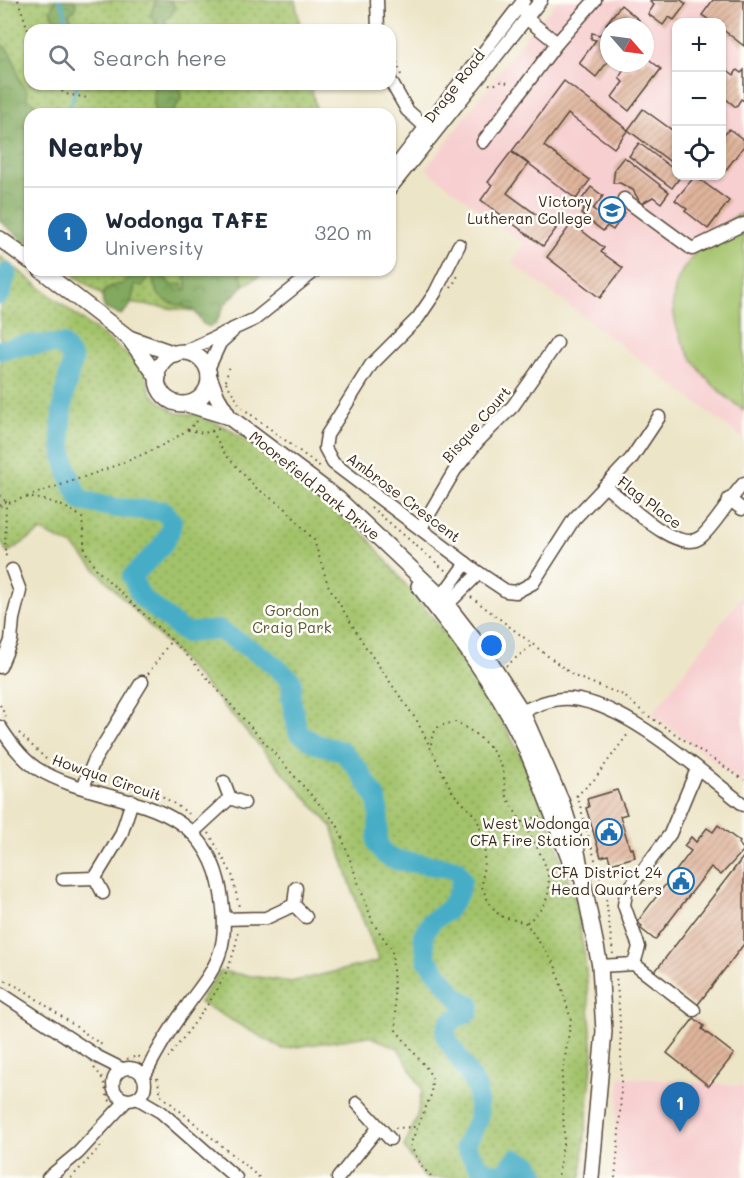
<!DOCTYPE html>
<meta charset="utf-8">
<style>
:root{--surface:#fff;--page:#f6f6f7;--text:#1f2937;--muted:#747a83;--line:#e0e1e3;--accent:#1f6fb2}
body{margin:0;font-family:Mali,sans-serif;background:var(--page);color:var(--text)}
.controls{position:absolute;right:18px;top:18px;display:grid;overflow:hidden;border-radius:12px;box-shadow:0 2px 4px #0004}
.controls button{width:54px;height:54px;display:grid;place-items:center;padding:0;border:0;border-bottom:2px solid var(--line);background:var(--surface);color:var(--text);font:30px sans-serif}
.compass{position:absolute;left:600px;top:18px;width:54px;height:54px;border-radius:50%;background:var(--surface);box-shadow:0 2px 4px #0004;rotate:118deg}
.you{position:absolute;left:492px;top:646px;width:21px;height:21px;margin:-15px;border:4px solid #fff;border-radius:50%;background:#1a73e8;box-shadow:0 0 0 9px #1a73e833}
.badge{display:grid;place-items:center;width:39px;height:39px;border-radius:50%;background:var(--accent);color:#fff;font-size:20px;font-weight:700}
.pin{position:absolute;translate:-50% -50px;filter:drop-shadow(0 2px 3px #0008)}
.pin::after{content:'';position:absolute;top:32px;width:21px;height:18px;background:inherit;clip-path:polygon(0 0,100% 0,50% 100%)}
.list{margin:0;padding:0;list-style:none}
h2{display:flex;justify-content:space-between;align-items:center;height:78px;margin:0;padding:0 24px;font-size:26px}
h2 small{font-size:20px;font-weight:400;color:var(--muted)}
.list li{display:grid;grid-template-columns:39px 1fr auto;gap:18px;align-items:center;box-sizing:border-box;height:90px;padding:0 24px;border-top:2px solid var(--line)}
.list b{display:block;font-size:22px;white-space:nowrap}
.list p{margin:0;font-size:20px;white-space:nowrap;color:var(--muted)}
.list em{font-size:20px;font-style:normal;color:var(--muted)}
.icon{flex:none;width:33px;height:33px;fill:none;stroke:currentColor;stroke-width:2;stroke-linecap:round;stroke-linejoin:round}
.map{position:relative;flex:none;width:744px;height:1178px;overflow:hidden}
.search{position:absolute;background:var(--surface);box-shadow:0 2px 4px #0004;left:24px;top:24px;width:372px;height:66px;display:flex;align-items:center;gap:15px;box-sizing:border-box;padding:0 21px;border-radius:18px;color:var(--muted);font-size:22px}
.panel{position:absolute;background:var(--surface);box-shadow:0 2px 4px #0004;left:24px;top:108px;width:372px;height:168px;border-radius:18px}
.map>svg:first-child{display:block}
.built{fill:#f7cfd0;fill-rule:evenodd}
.grass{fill:url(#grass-dots);stroke:#6f7644;stroke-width:1.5}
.forest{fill:url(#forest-crowns);stroke:#5e6a3e;stroke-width:1.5}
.pitch{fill:#a3c36b;stroke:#6f7644;stroke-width:1.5}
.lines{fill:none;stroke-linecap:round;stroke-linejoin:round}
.stream{stroke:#46adc6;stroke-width:3}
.river{stroke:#46adc6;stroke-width:20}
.building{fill:url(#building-hatch)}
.minor-casing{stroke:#564638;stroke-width:15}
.major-casing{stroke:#564638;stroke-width:18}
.path{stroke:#564638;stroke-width:2;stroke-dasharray:1.5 4.5;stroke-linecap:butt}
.minor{stroke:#fff;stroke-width:12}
.major{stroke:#fff;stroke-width:15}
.labels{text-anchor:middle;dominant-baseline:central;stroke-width:5;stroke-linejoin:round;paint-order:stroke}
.street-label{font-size:15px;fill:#3b2a1e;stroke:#fdfcf7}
.poi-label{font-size:15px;fill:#3b2a1e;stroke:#fdfcf7;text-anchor:end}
.park-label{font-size:15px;fill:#5a5835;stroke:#fdfcf7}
</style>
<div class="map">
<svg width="744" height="1178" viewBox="0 0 744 1178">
<defs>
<pattern id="grass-dots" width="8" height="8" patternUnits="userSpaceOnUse" patternTransform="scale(1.5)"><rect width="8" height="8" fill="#a3c36b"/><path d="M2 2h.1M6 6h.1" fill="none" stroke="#869f57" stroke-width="1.8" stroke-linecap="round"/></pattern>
<pattern id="forest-crowns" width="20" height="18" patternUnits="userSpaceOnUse" patternTransform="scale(1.5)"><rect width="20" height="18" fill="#82a95f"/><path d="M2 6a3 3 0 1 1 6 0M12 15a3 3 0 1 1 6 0" fill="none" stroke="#6c8a4e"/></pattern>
<pattern id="building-hatch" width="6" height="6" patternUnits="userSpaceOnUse" patternTransform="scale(1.5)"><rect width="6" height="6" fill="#e0b59d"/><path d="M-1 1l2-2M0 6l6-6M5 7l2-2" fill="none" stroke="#b7937f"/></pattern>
</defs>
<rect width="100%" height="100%" fill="#fdfcf7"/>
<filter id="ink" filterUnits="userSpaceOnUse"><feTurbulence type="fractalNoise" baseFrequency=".0167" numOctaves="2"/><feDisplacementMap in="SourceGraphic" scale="12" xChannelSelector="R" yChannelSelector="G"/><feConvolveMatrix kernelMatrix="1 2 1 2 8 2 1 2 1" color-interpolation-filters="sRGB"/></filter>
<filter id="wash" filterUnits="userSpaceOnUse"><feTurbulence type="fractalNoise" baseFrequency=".008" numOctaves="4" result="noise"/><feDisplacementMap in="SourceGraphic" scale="24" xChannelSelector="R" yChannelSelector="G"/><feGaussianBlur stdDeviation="1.35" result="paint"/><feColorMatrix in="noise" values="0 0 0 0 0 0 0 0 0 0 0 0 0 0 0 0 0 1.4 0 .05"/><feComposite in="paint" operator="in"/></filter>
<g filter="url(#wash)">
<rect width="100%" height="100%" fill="#ede5c8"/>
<g class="built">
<path d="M558,0H744V439L511,262L524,244L426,169L526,36ZM676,22H722V176H676ZM609,27H645V63H609Z"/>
<polygon points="744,593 744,784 652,714"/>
<polygon points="620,1077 744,1086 744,1178 612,1178"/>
</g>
<g class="grass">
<polygon points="0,0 295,0 301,30 30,30 30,84 311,84 317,114 30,114 0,218"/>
<polygon points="0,256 144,368 151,393 163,404 177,413 198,415 229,429 288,471 366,536 468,661 538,786 575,901 585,957 593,1055 581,1178 425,1178 404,1147 417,1117 422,1089 398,1048 369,1036 283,1049 199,1002 220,971 291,982 379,961 359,910 332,827 186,664 73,546 41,531 7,553 0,539"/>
<polygon points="67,270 269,270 201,312 110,301"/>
</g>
<g class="forest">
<polygon points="56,0 73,0 76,4 75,10 69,14 73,23 78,25 79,30 59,30 50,10"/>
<polygon points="156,0 171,0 175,8 170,17 164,20 171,30 152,30 157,21 150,16"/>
<path d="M0,44C19,53 13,78 27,91V98L36,105L39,114H30V246L0,221Z"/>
<polygon points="154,84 180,84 181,99 173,111 178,114 154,114"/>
<path d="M138,270H166L165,277L170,285L182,284L184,290L187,289L185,274L188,270H245L240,274L244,285L225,304L216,323L210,327L203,324L193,309C181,305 163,304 157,292C154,287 154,279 151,273L143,286L135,285L130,306L121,315L105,309C97,292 107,285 123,284L131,273Z"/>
</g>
<path class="pitch" d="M744,212V410C703,384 653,323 682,271C686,265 691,259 695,253C709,234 724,222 744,212Z"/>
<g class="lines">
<g class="stream">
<polyline points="59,0 64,8 68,30"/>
<polyline points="68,114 77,84"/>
</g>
<g class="river">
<polyline points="0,295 7,273"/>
<path d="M0,350L25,345L62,344L73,360C58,410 54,454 81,501L116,508L164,511L172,521C170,545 147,559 132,577L141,597L185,633L219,630L267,659L292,681L291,698L298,732L316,744L342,751L358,769L377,799L379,814L377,844L385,855L395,860L456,869L462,880L458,894L447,911L432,921L423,935L427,960L458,998L470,1005L469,1012C456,1019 444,1020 446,1037L477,1088L479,1118L465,1146C480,1170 486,1178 516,1171L511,1165L516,1159L530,1165L537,1178"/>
</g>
</g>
<g id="blocks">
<g class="building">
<polygon points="651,0 681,0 686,4 674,20 669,17 663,25 648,14 654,5 650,2"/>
<polygon points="713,0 744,0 744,46 722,29 722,22 712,22 702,15"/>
<polygon points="621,5 639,20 634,27 609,27 609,60 596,77 579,63 596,40 591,39 592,33 599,35 606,31 608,25 606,24"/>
<polygon points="645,56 661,69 629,111 612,97 623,82 619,78 623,71 629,67 633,70 638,63 645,63"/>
<polygon points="726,69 734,75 737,70 741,73 744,70 744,101 741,99 736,107 722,96 722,75"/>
<polygon points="564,81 628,130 614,148 568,114 544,146 590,180 576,199 512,151"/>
<polygon points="643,109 676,133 676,166 628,130"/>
<polygon points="729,129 744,140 744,146 725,171 722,169 722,138"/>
<polygon points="639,143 676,171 676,176 681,176 672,188 629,156"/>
<polygon points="511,152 528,164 507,193 556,229 543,246 481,200 492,185 488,182"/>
<polygon points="624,157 669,192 661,203 653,197 641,204 633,190 620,183 613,183 615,168"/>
<polygon points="695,176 729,201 708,229 685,211 687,209 675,200"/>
<polygon points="591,187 603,196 593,209 603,216 612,204 625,213 613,230 607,226 603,231 581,214 585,208 579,203"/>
<polygon points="572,223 604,248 601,252 623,268 600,298 547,257"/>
<polygon points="617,790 627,814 620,816 630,849 633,848 635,857 611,864 608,855 601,857 586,808 589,807 587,799"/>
<polygon points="718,825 740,842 739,844 744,850 721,875 711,867 655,940 640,928 642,926 637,922 691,851 684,846 691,837 696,842 707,828 713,832"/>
<polygon points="744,856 744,944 696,1007 653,974"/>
<polygon points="694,1018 704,1026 702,1029 734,1054 709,1086 667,1053"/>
</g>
</g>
</g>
<g filter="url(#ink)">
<use href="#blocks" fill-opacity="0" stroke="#564638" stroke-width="1.5"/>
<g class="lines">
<defs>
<g id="minor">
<polyline points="377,0 378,30"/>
<polyline points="525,10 526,18 557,43"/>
<polyline points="390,80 407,110 430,131"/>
<polyline points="483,142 557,43 595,0"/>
<polyline points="390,173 524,0"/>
<polyline points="390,189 541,0"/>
<polyline points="624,199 692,249 744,224"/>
<polyline points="459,245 435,293 418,318 371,365 327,435 325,448 333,463 479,573 506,591 516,592 533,583 574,519 631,459 659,417"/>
<polyline points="181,353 255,319 316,270"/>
<polyline points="208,369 220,343 232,332"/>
<path d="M605,486C625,501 677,556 701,537C716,524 730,498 744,483"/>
<polyline points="729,499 742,509"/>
<polyline points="421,528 455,470 478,441 513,406 557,343"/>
<polyline points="437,603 466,563"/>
<polyline points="440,606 447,605 479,573"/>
<polyline points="0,667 11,641 13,619 20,591 12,570"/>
<path d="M514,716C530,707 553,697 572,699C627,704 700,771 744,805"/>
<path d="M0,727C10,742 21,758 36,768C103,810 204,788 221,893C224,911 226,934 220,952C214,972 198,990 187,1006C170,1029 156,1052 144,1077"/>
<polyline points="83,787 95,759 142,682"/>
<polyline points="230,798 244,803"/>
<polyline points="192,833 230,798 224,782"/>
<polyline points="63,879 95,878"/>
<polyline points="103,893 95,878 121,835 132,801"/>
<polyline points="294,905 306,917"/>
<polyline points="224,919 266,918 294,905 296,888"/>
<polyline points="634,964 694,1010"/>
<polyline points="600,966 634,964 639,947 624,905 626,893 670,834 697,769"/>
<polyline points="0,993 98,1057 122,1069"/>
<circle cx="129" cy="1084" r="16"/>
<polyline points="137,1098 161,1112 236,1178"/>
<polyline points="357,1103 390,1139"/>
<polyline points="48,1178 78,1153 127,1100"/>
<polyline points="338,1178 379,1127"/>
</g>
<g id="major">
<polyline points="0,239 30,261"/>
<polyline points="41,270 129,338 158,378"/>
<polyline points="129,338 175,354"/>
<circle cx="183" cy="378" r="26"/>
<polyline points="209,377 217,397 229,417 338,499 440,596 482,650 522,712 562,803 576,847 600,966 604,1031 591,1178"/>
<polyline points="187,404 229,417"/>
<path d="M419,586C455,632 493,681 519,734C541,778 556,826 574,871"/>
</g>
</defs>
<use href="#minor" class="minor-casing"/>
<use href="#major" class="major-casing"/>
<g class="path">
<polyline points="18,0 30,36"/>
<polyline points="390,39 401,75"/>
<polyline points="52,84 66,94 88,98"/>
<polyline points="489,84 493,85 503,81 511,85"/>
<polyline points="451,288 459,274"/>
<polyline points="226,381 229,364"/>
<polyline points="226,382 241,407 322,468"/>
<polyline points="188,430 204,433 223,428"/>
<polyline points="212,431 225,454 255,487 285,508 314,540 328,585 365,646 417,721 453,793 477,818 485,846 482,887 489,903 500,916 526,923 555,965 571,1020 562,1076 564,1137 558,1178"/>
<path d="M0,495L6,502C14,504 17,499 24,498C41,496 70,507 82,518L85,551L97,570L185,653L337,824L373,923L392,950L396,1030L428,1070L432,1079L431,1095L410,1145L422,1167L433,1178"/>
<path d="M27,497C71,480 169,453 198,420"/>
<polyline points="0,506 6,502 5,553 7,559"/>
<polyline points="371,507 446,571"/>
<polyline points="438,527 446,533"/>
<polyline points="471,597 574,676 623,695 644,713"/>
<polyline points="506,666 532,645"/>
<polyline points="148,674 172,639"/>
<polyline points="0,705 6,717"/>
<polyline points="644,713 744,780"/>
<polyline points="19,733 47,760"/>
<path d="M431,744L433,734L439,726L456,722C475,732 497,749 503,771C505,780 504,790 508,799C528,838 578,887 526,923"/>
<polyline points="63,768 78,770"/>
<polyline points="100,776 162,796 193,816"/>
<polyline points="577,795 606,899 613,954"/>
<polyline points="576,796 593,781 628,734"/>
<polyline points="521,822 540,816"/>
<polyline points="209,833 232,874 239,907"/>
<polyline points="0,978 24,990 102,1045"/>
<path d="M168,1058C196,1020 233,979 238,931"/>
<polyline points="127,1059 138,1056 141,1058"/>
<path d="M94,1068C110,1084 102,1092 111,1102"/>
<polyline points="157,1078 161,1095 260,1178"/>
<polyline points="395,1128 415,1127"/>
<polyline points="71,1178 104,1143"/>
<path d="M615,1178C622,1111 624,1044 616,977"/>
</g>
<use href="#minor" class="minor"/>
<use href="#major" class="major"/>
</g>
</g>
<defs>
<symbol id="school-ring" viewBox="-11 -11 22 22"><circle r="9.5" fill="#fdfcf7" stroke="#1f6fb2" stroke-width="1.5"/><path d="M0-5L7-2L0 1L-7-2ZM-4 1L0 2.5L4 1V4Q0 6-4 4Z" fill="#1f6fb2"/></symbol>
<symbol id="civic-ring" viewBox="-11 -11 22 22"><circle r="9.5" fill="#fdfcf7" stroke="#1f6fb2" stroke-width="1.5"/><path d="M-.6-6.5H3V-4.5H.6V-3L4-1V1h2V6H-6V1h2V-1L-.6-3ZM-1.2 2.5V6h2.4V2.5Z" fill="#1f6fb2"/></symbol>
</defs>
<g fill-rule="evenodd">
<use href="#school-ring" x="597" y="195" width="30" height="30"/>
<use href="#civic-ring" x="594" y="817" width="30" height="30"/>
<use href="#civic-ring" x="666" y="866" width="30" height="30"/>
</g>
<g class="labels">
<g class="street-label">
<text transform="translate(454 86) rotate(-52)">Drage Road</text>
<text transform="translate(476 424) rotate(-49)">Bisque Court</text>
<text transform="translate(315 485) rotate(39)">Moorefield Park Drive</text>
<text transform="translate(404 497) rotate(37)">Ambrose Crescent</text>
<text transform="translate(650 502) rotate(37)">Flag Place</text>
<text transform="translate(107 777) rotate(19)">Howqua Circuit</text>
</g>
<g class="poi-label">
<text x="592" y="201">Victory<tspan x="592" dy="17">Lutheran College</tspan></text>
<text x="590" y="823">West Wodonga<tspan x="590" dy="17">CFA Fire Station</tspan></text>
<text x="662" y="872">CFA District 24<tspan x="662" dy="17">Head Quarters</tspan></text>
</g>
<g class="park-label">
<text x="292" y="610">Gordon<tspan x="292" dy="17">Craig Park</tspan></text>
</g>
</g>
</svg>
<div class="controls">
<button>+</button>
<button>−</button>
<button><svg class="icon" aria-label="locate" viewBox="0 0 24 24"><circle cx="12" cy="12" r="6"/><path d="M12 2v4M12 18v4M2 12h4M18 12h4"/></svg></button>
</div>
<svg class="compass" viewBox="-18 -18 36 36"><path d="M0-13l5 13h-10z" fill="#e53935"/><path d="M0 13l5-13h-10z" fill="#747a83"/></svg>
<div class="you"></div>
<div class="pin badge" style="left:680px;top:1132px">1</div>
<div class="search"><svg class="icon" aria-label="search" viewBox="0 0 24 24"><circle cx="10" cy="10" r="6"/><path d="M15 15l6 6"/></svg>Search here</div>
<section class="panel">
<h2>Nearby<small></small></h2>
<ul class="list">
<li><span class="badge">1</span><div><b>Wodonga TAFE</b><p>University</p></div><em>320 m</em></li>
</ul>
</section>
</div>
